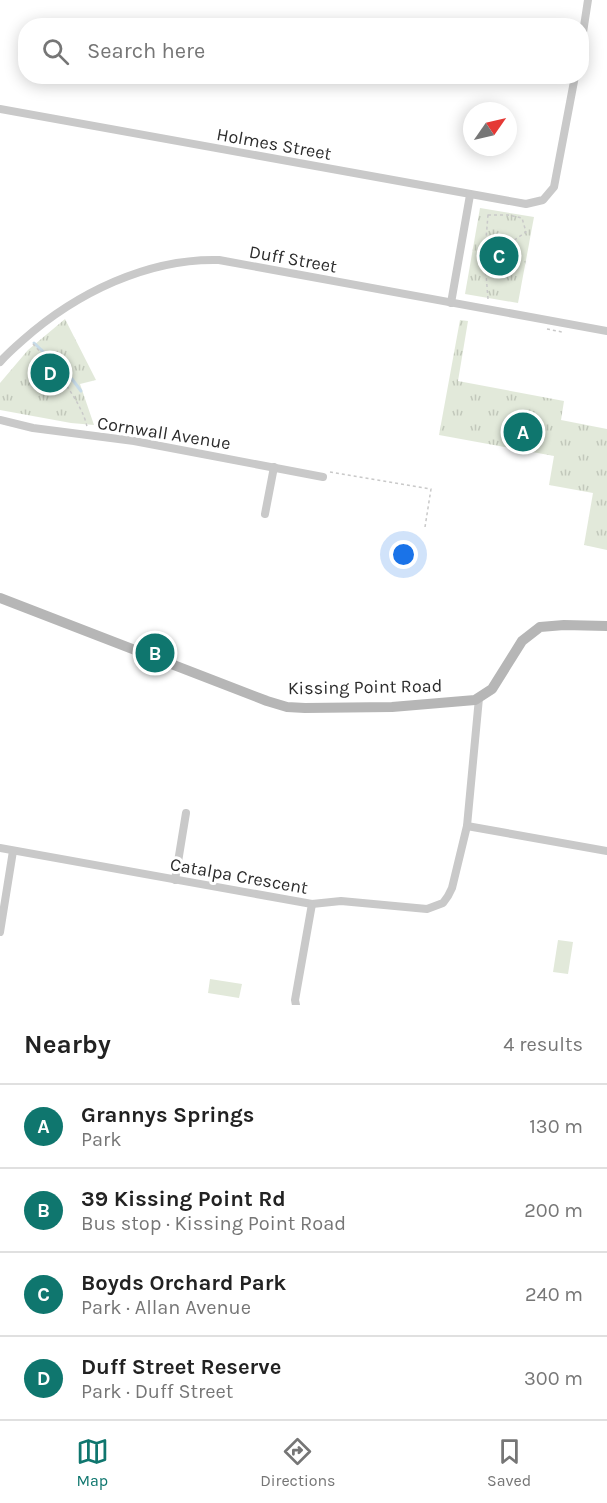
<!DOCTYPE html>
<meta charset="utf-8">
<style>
:root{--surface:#fff;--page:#f6f6f6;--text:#222;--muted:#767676;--line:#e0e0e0;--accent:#0f766e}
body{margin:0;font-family:Karla,sans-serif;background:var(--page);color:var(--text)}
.compass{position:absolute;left:463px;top:102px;width:54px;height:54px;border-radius:50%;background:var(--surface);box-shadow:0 3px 15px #0003;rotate:56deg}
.you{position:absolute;left:404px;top:555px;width:21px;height:21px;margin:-15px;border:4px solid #fff;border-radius:50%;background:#1a73e8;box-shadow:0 0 0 9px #1a73e833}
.badge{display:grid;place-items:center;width:39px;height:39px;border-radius:50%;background:var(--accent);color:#fff;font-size:20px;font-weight:700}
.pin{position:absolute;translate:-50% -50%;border:3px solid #fff;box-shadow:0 2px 6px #0006}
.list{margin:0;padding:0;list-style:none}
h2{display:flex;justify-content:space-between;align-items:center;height:78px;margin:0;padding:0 24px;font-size:26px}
h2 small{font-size:20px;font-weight:400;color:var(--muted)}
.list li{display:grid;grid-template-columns:39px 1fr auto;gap:18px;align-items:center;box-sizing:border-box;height:84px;padding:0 24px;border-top:2px solid var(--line)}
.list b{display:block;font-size:22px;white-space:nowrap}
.list p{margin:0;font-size:20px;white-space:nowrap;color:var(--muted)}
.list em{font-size:20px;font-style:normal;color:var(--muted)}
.icon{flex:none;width:33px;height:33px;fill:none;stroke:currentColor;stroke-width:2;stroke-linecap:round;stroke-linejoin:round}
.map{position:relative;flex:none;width:607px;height:1005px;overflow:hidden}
.search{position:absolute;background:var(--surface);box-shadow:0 3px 15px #0003;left:18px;right:18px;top:18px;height:66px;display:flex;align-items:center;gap:15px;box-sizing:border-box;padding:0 21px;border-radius:24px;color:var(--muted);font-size:22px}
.sheet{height:414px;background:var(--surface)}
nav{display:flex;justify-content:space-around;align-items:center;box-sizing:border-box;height:84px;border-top:2px solid var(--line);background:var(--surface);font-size:16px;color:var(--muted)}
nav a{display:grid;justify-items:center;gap:3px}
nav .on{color:var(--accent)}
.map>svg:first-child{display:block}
.grass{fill:url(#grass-tufts)}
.pitch{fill:#e2e9da}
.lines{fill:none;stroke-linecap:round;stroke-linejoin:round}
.stream{stroke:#c7dbe8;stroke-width:3}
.path{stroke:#c9c9c9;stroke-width:1.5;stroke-dasharray:3 3;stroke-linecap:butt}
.minor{stroke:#c9c9c9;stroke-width:8}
.secondary{stroke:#b6b6b6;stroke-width:10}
.labels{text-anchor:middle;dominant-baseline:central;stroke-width:6;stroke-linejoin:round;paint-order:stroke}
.street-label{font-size:18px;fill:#2c2c2c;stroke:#fff}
</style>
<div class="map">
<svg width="607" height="1005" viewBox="0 0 607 1005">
<defs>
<pattern id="grass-tufts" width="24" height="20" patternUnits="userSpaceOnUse" patternTransform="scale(1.5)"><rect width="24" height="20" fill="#e2e9da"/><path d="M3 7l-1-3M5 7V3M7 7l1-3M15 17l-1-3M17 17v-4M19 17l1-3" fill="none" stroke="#c2c8bb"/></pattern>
</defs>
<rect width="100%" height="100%" fill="#fff"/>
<g class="grass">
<polygon points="480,208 534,217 518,303 465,294"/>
<polygon points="65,319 96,380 80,384 94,425 71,423 0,410 0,383 28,350"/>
<polygon points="460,320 468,321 458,381 564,401 561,420 607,429 607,550 584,545 593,493 549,485 554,456 439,435"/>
</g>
<g class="pitch">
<polygon points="558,940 573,942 568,974 553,972"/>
<polygon points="210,979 242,984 239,998 208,993"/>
</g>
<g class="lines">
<polyline class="stream" points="34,343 72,379 81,391"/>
<g class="path">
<polygon points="488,215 508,215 522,218 526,232 510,243 486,239"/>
<polyline points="485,267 487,264 490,264"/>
<polyline points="486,274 494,273 501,263 518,263 518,259 494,254"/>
<polyline points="488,299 486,274 501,243"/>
<polyline points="547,329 562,332"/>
<path d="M33,344C50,362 83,403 87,427"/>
<polyline points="330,472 431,489 425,527"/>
</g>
<g class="minor">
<polyline points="582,39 588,0"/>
<polyline points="0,109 526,204 543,200 554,187 575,76"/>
<polyline points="451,303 470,195"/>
<path d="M0,362C7,354 15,347 23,340C76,293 148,258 219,260L607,331"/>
<polyline points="0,420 33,428 134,441 323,477"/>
<polyline points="265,514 274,467"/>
<polyline points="467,826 607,851"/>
<polyline points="0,848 312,904 341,901 427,909 443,903 448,896 452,888 467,826 479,698"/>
<polyline points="175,880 186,813"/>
<polyline points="0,932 13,851"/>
<polyline points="296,1005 295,1000 312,904"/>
</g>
<polyline class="secondary" points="0,598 267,701 287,707 305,708 392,707 475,700 492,689 522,641 540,627 564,625 607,626"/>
</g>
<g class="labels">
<g class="street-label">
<text transform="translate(274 144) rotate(10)">Holmes Street</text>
<text transform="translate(293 259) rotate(10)">Duff Street</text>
<text transform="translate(164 433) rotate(9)">Cornwall Avenue</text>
<text transform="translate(365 687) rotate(-1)">Kissing Point Road</text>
<text transform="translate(239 876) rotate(10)">Catalpa Crescent</text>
</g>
</g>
</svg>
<svg class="compass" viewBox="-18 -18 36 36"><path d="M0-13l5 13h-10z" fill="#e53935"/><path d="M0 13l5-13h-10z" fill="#767676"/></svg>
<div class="you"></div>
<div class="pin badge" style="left:523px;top:432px">A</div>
<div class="pin badge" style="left:155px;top:653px">B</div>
<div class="pin badge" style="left:499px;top:256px">C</div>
<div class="pin badge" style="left:50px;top:373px">D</div>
<div class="search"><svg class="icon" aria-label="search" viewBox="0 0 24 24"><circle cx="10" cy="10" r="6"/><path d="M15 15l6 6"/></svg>Search here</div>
</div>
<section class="sheet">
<h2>Nearby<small>4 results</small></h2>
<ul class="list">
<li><span class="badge">A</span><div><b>Grannys Springs</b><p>Park</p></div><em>130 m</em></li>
<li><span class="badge">B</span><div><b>39 Kissing Point Rd</b><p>Bus stop · Kissing Point Road</p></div><em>200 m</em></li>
<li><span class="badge">C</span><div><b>Boyds Orchard Park</b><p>Park · Allan Avenue</p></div><em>240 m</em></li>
<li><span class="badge">D</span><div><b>Duff Street Reserve</b><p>Park · Duff Street</p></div><em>300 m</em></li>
</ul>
</section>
<nav>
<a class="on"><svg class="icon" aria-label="map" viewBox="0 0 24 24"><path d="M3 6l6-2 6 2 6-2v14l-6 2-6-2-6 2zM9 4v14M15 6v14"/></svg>Map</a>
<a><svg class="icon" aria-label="directions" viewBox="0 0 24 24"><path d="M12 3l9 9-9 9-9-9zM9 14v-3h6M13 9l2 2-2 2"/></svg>Directions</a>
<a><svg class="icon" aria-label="saved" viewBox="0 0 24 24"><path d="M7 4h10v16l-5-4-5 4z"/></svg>Saved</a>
</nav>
